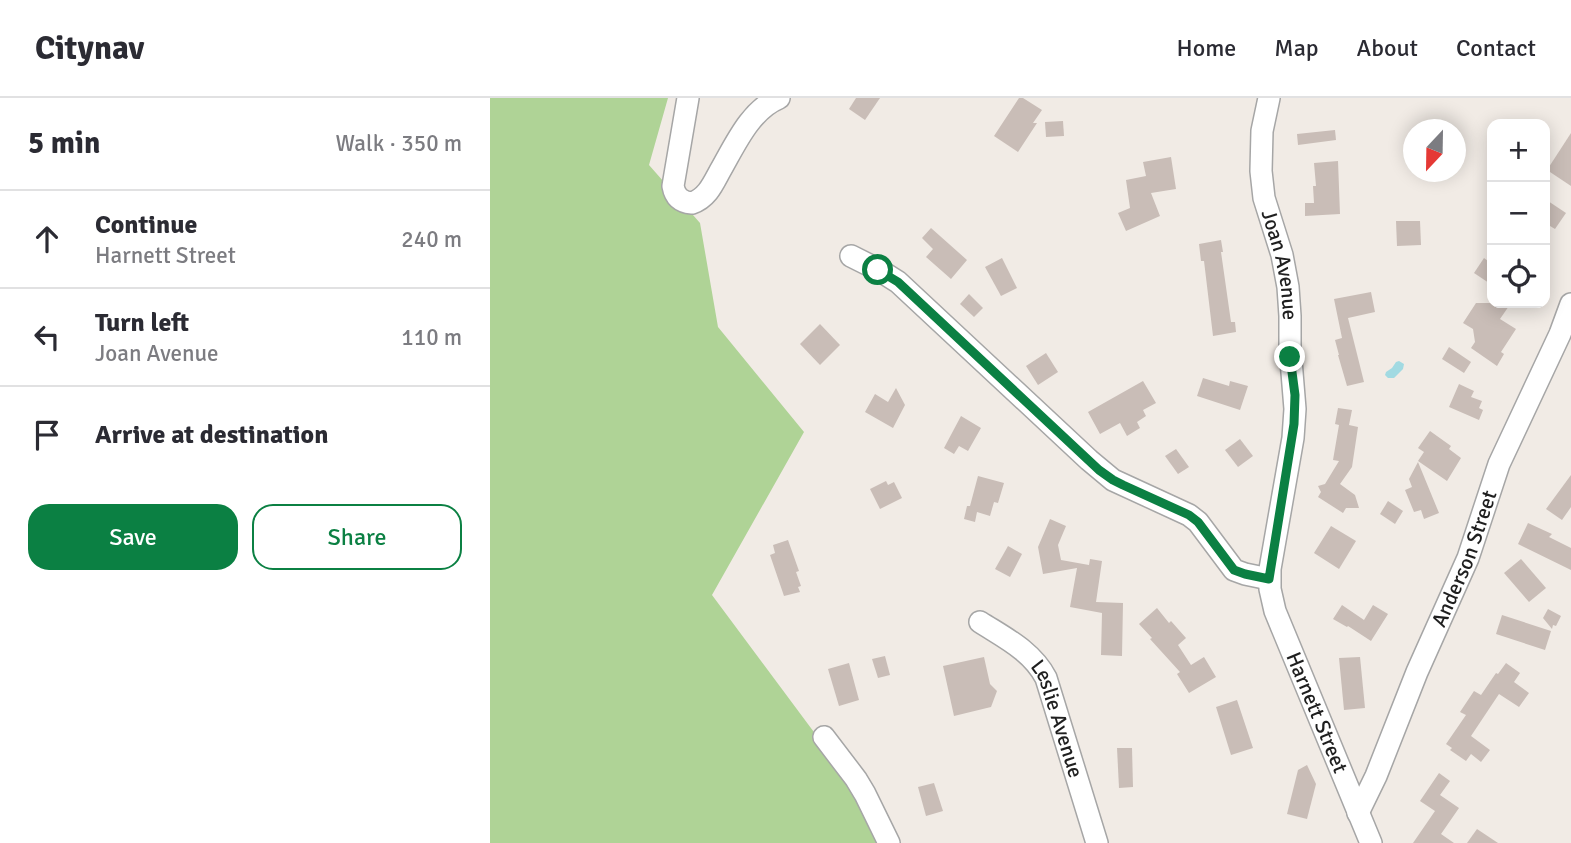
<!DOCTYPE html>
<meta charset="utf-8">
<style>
:root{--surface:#fff;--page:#f2f2f3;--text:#2b2b33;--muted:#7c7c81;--line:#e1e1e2;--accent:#0b8043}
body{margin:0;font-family:Signika,sans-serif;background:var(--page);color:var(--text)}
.controls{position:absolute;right:21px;top:21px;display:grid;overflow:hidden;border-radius:14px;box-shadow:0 4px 18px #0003}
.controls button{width:63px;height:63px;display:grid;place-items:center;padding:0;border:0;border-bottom:2px solid var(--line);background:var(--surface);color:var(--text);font:35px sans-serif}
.compass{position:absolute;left:913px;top:21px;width:63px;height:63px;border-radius:50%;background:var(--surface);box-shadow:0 4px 18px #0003;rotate:202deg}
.stop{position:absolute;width:21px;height:21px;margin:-16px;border:5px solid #0b8043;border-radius:50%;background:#fff}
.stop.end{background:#0b8043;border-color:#fff;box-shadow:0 2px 7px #0008}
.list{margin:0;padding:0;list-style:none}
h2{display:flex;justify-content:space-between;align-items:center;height:91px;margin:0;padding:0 28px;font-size:30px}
h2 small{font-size:23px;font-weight:400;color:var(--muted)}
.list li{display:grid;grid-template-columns:46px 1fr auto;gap:21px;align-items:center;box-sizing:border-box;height:98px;padding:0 28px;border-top:2px solid var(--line)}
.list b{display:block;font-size:26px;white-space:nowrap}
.list p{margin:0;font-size:23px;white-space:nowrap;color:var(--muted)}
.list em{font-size:23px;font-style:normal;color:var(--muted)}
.actions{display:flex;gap:14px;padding:21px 28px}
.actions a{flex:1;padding:16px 0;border:2px solid var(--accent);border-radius:21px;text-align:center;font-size:24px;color:var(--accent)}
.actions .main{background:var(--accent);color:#fff}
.icon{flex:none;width:38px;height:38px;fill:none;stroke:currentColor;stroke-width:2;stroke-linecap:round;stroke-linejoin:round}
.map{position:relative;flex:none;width:1081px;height:745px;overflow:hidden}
header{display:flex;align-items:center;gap:42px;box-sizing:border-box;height:98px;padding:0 35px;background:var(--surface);border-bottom:2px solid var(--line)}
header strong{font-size:33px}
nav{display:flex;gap:38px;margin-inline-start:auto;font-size:24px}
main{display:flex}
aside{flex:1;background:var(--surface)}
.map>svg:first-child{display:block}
.forest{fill:#afd396}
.water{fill:#a2dae2}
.building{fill:#c9bdb7}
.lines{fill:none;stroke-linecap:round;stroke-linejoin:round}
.minor-casing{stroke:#a6a6a6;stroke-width:24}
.minor{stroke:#fff;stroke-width:21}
.route{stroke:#0b8043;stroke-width:9}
.labels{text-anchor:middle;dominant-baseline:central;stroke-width:6;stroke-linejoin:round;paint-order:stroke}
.street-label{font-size:21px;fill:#1f1f1f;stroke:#fff}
</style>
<header>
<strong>Citynav</strong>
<nav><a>Home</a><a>Map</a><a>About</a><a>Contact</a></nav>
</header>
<main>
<aside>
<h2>5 min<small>Walk · 350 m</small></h2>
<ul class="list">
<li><svg class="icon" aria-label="ahead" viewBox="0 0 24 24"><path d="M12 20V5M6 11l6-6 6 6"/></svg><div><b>Continue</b><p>Harnett Street</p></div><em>240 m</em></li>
<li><svg class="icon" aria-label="left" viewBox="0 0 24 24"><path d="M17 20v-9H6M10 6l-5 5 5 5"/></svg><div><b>Turn left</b><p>Joan Avenue</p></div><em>110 m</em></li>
<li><svg class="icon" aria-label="arrive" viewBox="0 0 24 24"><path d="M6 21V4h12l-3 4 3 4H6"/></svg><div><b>Arrive at destination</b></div></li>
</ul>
<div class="actions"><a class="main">Save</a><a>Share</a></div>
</aside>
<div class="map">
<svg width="1081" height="745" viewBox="0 0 1081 745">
<rect width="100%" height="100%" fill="#f1ebe5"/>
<polygon class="forest" points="0,0 178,0 159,67 210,125 228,229 314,334 222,497 367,692 389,745 0,745"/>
<polygon class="water" points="909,263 914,266 913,271 904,280 898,280 895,277 896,274 902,270 906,264"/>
<g class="building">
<polygon points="366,0 390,0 375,22 359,11"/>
<polygon points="529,0 533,0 552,12 543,25 547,25 528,54 504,38"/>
<polygon points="573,23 574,38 556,39 555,24"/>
<polygon points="845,32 846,42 808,47 807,36"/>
<polygon points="1081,35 1081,88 1057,72"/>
<polygon points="681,59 686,91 661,95 670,118 636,133 628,115 640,110 636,82 656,78 653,64"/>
<polygon points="848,63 850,116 815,118 815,105 824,105 823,88 826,88 824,65"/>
<polygon points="1055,101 1076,115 1065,131 1055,125"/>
<polygon points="906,123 930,123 931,147 907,148"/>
<polygon points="441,130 477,162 461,181 436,159 443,151 432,140"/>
<polygon points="731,142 733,154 731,154 741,224 745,224 746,234 723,238 714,163 711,163 709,146"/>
<polygon points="512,160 527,190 511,198 495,169"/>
<polygon points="994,160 1002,166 1002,187 984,175"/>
<polygon points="881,194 885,214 858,220 874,284 857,288 848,257 849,257 845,242 852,240 844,201"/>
<polygon points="479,196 493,210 484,219 470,206"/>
<polygon points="986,205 1021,205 1010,221 1026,231 1011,254 1014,256 1007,268 981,250 985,244 983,231 973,225"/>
<polygon points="330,226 350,247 330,267 310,246"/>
<polygon points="959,249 981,264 974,275 952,261"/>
<polygon points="556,255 568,274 548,287 536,268"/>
<polygon points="713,280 739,288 740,283 758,288 750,312 707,298"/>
<polygon points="653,283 666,305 653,312 656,318 647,324 650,330 637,338 630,325 610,336 598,314"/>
<polygon points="969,286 984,293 981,299 992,303 989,310 993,312 989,322 959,309"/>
<polygon points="406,290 415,307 403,330 375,314 385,296 398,304"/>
<polygon points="848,310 862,312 859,327 868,329 862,369 850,386 865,397 869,410 856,410 853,415 828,399 831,394 828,388 835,386 849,363 843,362 849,327 845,326"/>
<polygon points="471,318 491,330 478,353 469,348 464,356 454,350"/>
<polygon points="940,333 961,348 959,351 971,360 957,383 928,363 934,354 928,350"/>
<polygon points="750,341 763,358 748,369 735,352"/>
<polygon points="686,351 699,369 688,376 675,358"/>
<polygon points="928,364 949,415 934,421 931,412 924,414 915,392 922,389 919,381"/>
<polygon points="1081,377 1081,409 1072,422 1056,411"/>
<polygon points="488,378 514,385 508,405 504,404 500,418 487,414 485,424 474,421 477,408 480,408"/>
<polygon points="396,383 398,387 404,384 412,400 390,411 380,391"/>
<polygon points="898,403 913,413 905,426 890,416"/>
<polygon points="560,421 576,428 568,447 571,462 599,467 600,461 612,463 606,504 633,505 632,558 611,557 612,515 580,509 587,470 553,476 548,449"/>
<polygon points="1038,425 1062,436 1059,439 1081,450 1081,472 1028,446"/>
<polygon points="841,428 866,443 849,471 824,455"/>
<polygon points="298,442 309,473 306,474 311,488 308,489 310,494 294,498 280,457 285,455 283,447"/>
<polygon points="518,448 532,456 520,479 505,471"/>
<polygon points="1031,461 1056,490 1039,504 1014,475"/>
<polygon points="852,507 874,522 883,507 898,516 881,543 858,528 857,529 843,521"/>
<polygon points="667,510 679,525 681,523 696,540 688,547 701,567 714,559 726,579 699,595 687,576 690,574 660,541 662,540 649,526"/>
<polygon points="1058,511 1071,518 1066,528 1063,527 1062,531 1053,520"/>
<polygon points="1012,517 1061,533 1055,552 1006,536"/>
<polygon points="395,558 400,577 388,580 382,561"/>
<polygon points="494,559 500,586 507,593 501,609 464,618 453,568"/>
<polygon points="870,559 875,610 854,612 849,560"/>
<polygon points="359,565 369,602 349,608 338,571"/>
<polygon points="1016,565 1030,575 1024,584 1039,595 1029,609 1009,596 981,638 1000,652 991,664 981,656 976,663 960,652 962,650 956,646 976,617 970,614 984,593 991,597 1006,575 1008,576"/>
<polygon points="747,602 763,650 741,657 726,609"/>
<polygon points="627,650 642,650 643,689 629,690"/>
<polygon points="817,667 826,686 817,721 797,716 808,672"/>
<polygon points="949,675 960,683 950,697 969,710 951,736 964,745 923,745 945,713 930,703"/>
<polygon points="444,685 453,713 436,718 428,689"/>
<polygon points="987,731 1008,745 977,745"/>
</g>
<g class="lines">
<defs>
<g id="minor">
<path d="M198,0L183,88C185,99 191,104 202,105C217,100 223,86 230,73C245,47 260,12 289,0"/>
<path id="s1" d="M779,0L772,33L771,73L774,100L792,157L798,189L800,218V250L805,311L803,340L780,471V491L785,513L881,745"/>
<polyline points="361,158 389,172 408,184 599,362 623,382 699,417 708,424 744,472 755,476 779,481"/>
<path id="s2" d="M490,524C515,540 542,553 556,580L607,745"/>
<polyline points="334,639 366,681 375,696 399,745"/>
<path id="s3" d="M868,715L886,678L927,574L978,460L1009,366L1070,236L1081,206"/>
</g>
</defs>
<use href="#minor" class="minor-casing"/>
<use href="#minor" class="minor"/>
</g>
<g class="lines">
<polyline class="route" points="388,172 408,184 609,372 623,382 633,387 699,417 708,424 744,472 755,476 779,481 804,326 805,297 800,259"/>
</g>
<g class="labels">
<g class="street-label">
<text stroke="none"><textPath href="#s1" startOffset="170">Joan Avenue</textPath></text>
<text stroke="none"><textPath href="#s3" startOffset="276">Anderson Street</textPath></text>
<text stroke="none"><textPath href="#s1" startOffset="630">Harnett Street</textPath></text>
<text stroke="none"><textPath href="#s2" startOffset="130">Leslie Avenue</textPath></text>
</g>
</g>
</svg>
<div class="controls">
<button>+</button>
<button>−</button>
<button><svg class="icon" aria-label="locate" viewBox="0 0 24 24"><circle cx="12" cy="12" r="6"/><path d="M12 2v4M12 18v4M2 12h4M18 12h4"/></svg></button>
</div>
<svg class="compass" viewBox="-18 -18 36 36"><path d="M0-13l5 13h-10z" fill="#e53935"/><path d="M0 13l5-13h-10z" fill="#7c7c81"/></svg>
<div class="stop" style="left:388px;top:172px"></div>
<div class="stop end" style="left:800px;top:259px"></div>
</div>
</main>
